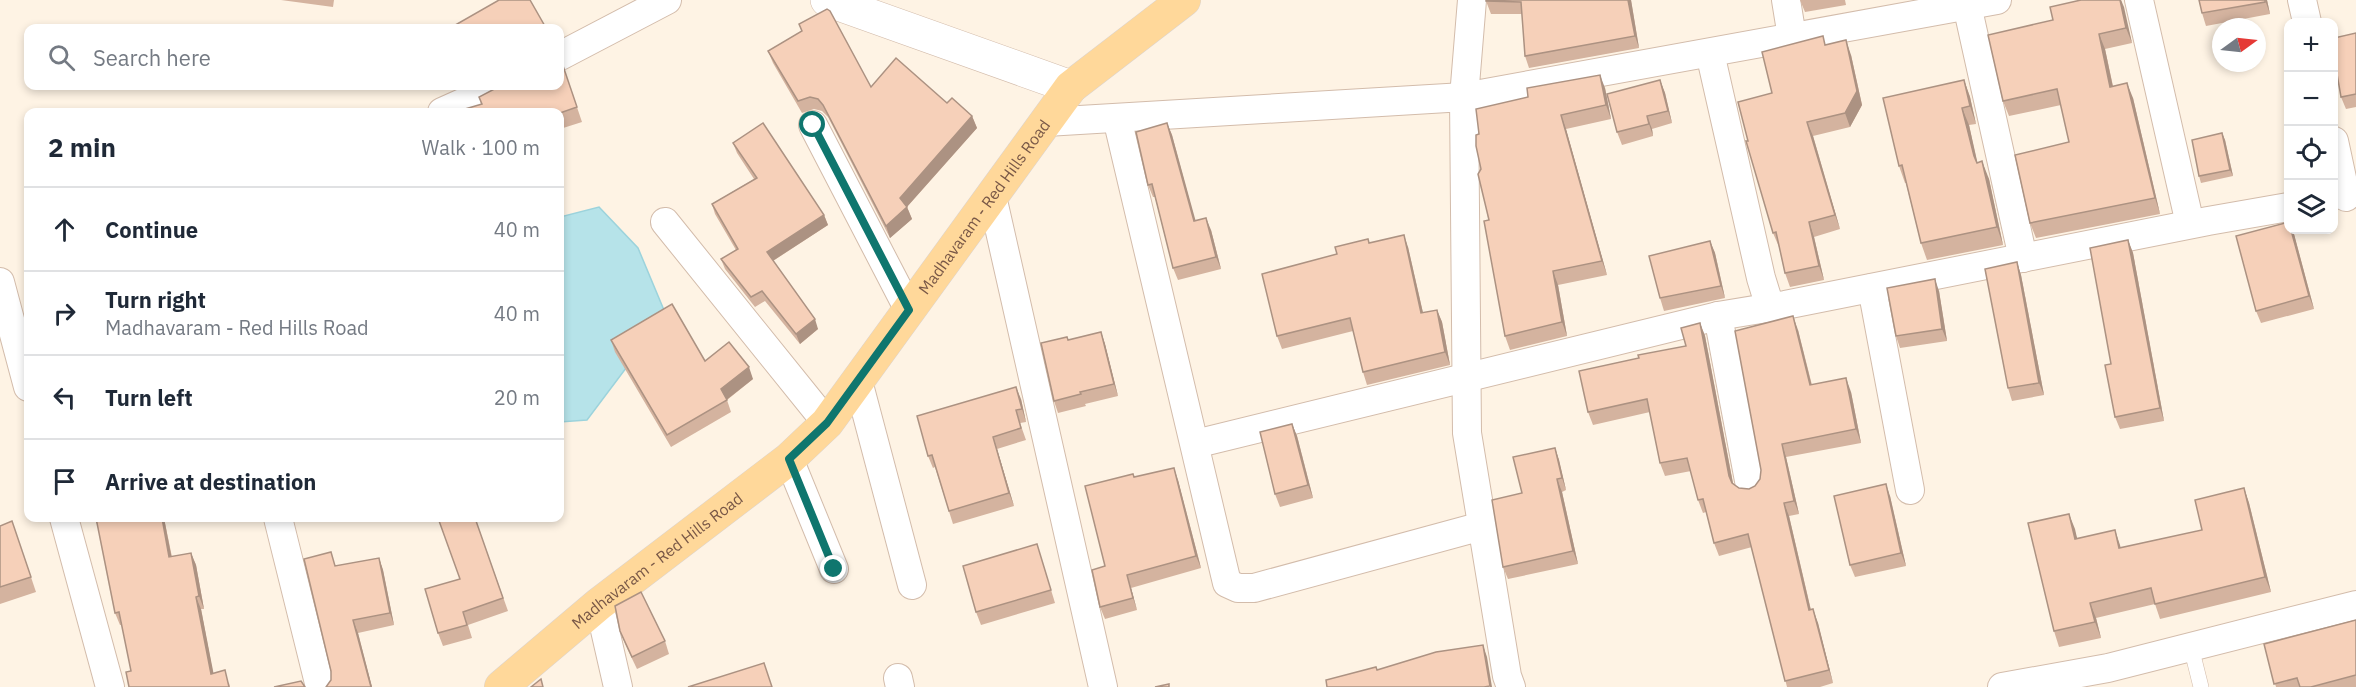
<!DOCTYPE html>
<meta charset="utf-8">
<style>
:root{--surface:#fff;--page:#f2f2f3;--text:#1f2937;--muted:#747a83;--line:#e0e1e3}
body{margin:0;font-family:"IBM Plex Sans",sans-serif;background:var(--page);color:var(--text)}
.controls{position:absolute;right:18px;top:18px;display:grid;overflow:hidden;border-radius:12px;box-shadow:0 3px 9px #0003}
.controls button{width:54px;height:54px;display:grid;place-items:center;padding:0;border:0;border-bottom:2px solid var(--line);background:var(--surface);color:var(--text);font:30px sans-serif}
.compass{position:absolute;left:2212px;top:18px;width:54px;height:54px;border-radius:50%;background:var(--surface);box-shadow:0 3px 9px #0003;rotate:75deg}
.stop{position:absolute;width:18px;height:18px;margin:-14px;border:4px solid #0f766e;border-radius:50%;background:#fff}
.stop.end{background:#0f766e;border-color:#fff;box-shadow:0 2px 6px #0008}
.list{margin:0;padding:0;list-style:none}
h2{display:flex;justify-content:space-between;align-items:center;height:78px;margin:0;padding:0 24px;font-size:26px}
h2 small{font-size:20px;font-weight:400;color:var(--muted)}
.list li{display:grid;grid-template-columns:39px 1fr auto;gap:18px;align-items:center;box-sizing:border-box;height:84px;padding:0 24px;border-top:2px solid var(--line)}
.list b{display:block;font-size:22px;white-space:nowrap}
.list p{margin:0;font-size:20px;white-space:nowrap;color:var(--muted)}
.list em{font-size:20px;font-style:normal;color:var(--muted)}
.icon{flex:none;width:33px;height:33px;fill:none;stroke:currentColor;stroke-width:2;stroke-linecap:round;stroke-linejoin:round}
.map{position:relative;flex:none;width:2356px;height:687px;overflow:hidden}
.search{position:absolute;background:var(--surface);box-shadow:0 3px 9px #0003;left:24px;top:24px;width:540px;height:66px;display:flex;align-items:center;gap:15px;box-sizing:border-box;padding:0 21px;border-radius:12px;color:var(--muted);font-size:22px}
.panel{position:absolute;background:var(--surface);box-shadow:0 3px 9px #0003;left:24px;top:108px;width:540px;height:414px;border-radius:12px}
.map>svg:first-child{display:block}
.water{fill:#b6e3e9;stroke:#9cd3dc;stroke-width:1.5}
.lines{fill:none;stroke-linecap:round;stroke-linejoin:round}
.service-casing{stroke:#d3bcab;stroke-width:16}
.minor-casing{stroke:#d3bcab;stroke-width:30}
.tertiary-casing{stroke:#d3bcab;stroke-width:34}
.primary-casing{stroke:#dcd4cf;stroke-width:34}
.service{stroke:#fff;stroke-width:15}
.minor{stroke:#fff;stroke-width:28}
.tertiary{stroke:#fff;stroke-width:33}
.primary{stroke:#ffd89a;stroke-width:33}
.wall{fill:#d4b39f}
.shaded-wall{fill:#ac9282}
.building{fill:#f6d0b9;stroke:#ac9282;stroke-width:1.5}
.route{stroke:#0f766e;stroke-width:8}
.labels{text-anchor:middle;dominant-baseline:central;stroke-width:4.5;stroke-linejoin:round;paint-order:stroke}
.street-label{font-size:16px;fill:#795847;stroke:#fff7ec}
</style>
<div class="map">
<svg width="2356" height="687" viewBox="0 0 2356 687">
<rect width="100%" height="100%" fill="#fef3e4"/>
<polygon class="water" points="599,207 638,248 666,315 587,420 560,422 560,217"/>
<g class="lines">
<defs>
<polyline id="service" points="2191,647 2201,687"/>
<g id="minor">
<polyline points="1472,0 1464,97 1997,0"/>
<polyline points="1786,0 1792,37"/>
<polyline points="2139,0 2190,224"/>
<polyline points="2302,0 2307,22"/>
<polyline points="1967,5 2023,258"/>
<polyline points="1710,53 1761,278 1770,307"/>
<polyline points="560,56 667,0"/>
<polyline points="442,112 500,86"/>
<polyline points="1117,118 1227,583 1238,588 1254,588 1482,526"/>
<polyline points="1046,122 1464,97 1467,433 1507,676 1511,687"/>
<polyline points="813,125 909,310"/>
<polyline points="2334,141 2346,197"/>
<polyline points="992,196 1103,687"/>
<polyline points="665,222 827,423"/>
<polyline points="0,282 28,387"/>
<polyline points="1872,288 1910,490"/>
<polyline points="1718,316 1750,486"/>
<polyline points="858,381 912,585"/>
<polyline points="1195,444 1718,316 1785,305 2208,221 2288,207"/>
<polyline points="789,459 834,569"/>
<polyline points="64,518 110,687"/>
<polyline points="278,518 320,687"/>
<polyline points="599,604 618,687"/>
<polyline points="898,678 900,687"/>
<polyline points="2002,687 2108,668 2356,605"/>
</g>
<polyline id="tertiary" points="827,0 1071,87"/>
<g id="primary">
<path id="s1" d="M501,687L599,604L789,459L827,423L1071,87L1184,0"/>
</g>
</defs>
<use href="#service" class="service-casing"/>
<use href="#minor" class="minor-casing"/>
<use href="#tertiary" class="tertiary-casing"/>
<use href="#primary" class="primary-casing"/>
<use href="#service" class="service"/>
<use href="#minor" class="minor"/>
<use href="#tertiary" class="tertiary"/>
<use href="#primary" class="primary"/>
</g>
<g class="wall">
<polygon points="281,0 334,0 333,7"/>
<polygon points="1631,0 1639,48 1529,68 1525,56 1522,14 1491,14 1486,1"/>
<polygon points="1800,0 1845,0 1846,5 1805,12"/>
<polygon points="2081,0 2121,0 2132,43 2105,49 2113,86 2133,98 2160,214 2036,238 2030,223 2069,142 2061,105 2009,116 2003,101 2053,20"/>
<polygon points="2199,0 2267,0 2270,14 2206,26 2202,13"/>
<polygon points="799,24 871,87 947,103 972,116 977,128 907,207 912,219 890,238 828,117 822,111 814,109 802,113 773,63 768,51 802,32"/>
<polygon points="2356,33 2356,107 2346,109 2341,97"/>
<polygon points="1826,45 1851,55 1862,105 1850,127 1813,136 1840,229 1814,237 1824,280 1790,287 1785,273 1779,247 1773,233 1748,141 1772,93"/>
<polygon points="560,57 582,122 560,129 560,112 481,104 479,97"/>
<polygon points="1660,80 1665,93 1672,123 1652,129 1653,136 1622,145 1617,132"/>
<polygon points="1964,80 1970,97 1976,124 1969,125 1977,162 1989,179 2003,245 1927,260 1921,243 1906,183 1905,183 1899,166"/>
<polygon points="1605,88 1611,119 1566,129 1607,275 1558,285 1567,336 1510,350 1505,336 1481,169 1476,146"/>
<polygon points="1167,123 1172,135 1195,221 1211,230 1221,269 1178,280 1173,268 1155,197 1153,197 1148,185"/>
<polygon points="2222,133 2225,140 2233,176 2201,183 2199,176"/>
<polygon points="733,143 824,215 828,225 773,261 818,329 800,344 765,301 755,307 725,269 721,259 736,250 715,214 712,204 754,179 737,153"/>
<polygon points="2289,230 2292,230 2294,234 2314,309 2261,323 2256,311"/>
<polygon points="2128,240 2133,253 2164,421 2120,429 2115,417 2111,364"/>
<polygon points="1710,241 1715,253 1725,298 1664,311 1660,298"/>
<polygon points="1369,243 1408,247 1423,313 1437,310 1442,322 1450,365 1367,385 1363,372 1353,331 1282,349 1277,336 1337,254"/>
<polygon points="2017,262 2021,275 2044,395 2012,401 2008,388"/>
<polygon points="1939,291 1947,341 1900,348 1896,336"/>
<polygon points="1700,323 1705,336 1733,483 1739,488 1749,489 1755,486 1760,479 1798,330 1812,385 1851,392 1861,443 1786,457 1799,514 1789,516 1811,610 1818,623 1833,683 1820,687 1787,687 1752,547 1719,556 1714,543 1706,512 1703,513 1698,500 1691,471 1665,476 1660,463 1650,412 1593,425 1588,412 1639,358 1686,346"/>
<polygon points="1101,332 1105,344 1118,396 1085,404 1086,406 1058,413 1054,401 1068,340"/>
<polygon points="611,340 705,361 753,379 727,400 731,412 671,447 615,352"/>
<polygon points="1021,399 1026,422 1020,423 1026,440 997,449 1014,506 953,524 935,467 933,468 928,456"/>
<polygon points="1292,424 1297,436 1313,498 1280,507 1275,494"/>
<polygon points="1555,448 1559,460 1566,490 1562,492 1578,564 1508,579 1503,567 1522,493"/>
<polygon points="1134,477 1178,480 1201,568 1131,588 1137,610 1105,619 1100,607 1105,566"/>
<polygon points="2244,488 2249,503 2271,592 2160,619 2155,604 2096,618 2101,638 2059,647 2054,631 2069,514 2077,539 2121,548 2202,530"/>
<polygon points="1890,496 1906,566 1855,577 1850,565"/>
<polygon points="94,518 164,518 172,557 191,553 196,565 204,609 201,609 213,673 229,683 230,687 129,687 131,671 122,625 120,625 115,613 98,524 97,524"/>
<polygon points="475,518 508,611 468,625 472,638 443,646 438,633 460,579"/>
<polygon points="12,521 36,592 0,604 0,526"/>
<polygon points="1041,557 1055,603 981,625 976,612"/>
<polygon points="379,558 383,570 394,625 358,633 372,687 326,687 331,680 336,566"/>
<polygon points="2356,620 2356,687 2276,687 2264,644"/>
<polygon points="620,631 665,641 669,654 637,669 625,644"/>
</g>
<g class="shaded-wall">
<polygon points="1628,0 1631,0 1639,48 1635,36"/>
<polygon points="2120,0 2121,0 2124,7 2132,43 2126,28"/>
<polygon points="2265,0 2267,0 2270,14"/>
<polygon points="2099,34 2105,49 2116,102 2110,87"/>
<polygon points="1846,40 1851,55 1862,105 1850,127 1845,113"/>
<polygon points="1600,75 1605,88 1611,119 1606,105"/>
<polygon points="1660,80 1665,93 1672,123 1668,111"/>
<polygon points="1964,80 1970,97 1976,124 1970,106"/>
<polygon points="2127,83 2133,98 2160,214 2155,198"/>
<polygon points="1962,108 1969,125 1980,174 1974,156"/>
<polygon points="1561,115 1566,129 1607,275 1602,261"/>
<polygon points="972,116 977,128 905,209 907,207 912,219 890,238 886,226 900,198"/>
<polygon points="1647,116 1652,129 1653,136 1649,124"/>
<polygon points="1807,122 1813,136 1840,229 1835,215"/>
<polygon points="1167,123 1172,135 1199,233 1194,221"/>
<polygon points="2222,133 2225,140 2233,176 2230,170"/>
<polygon points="1982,161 1989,179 2003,245 1997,227"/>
<polygon points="824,215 828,225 771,262 767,252"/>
<polygon points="1206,218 1211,230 1221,269 1216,257"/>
<polygon points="1809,222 1814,237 1824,280 1819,266"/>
<polygon points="2291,230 2294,234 2314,309 2309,296"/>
<polygon points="1404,235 1408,247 1426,326 1421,313"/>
<polygon points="2128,240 2133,253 2164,421 2160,408"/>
<polygon points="1710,241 1715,253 1725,298 1721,286"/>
<polygon points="2017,262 2021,275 2044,395 2039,383"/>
<polygon points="1553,271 1558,285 1567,336 1562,322"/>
<polygon points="1935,279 1939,291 1947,341 1942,329"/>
<polygon points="1437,310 1442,322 1450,365 1445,352"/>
<polygon points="1793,316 1798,330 1815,399 1810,385"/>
<polygon points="815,319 818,329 800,344 796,334"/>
<polygon points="1700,323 1705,336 1734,489 1729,476"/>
<polygon points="1101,332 1105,344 1118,396 1114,384"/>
<polygon points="749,367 753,379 725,401 721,389"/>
<polygon points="1846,378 1851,392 1861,443 1856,429"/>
<polygon points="1016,387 1021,399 1026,422 1022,409"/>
<polygon points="1292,424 1297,436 1313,498 1308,485"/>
<polygon points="993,437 997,449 1014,506 1009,493"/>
<polygon points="1782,444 1786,457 1799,514 1794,501"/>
<polygon points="1555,448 1559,460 1566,490 1562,478"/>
<polygon points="1174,468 1178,480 1201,568 1196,556"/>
<polygon points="1557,479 1562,492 1578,564 1573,551"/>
<polygon points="1886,484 1890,496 1906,566 1901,553"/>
<polygon points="2244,488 2249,503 2271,592 2265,577"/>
<polygon points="1784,503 1789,516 1814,624 1809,610"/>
<polygon points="2069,514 2075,529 2081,555 2075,539"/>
<polygon points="162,518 164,518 174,570 169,557"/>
<polygon points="2115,530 2120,545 2125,564 2119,548"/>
<polygon points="191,553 196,565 204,609 199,596"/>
<polygon points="379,558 383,570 394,625 390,613"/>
<polygon points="1127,575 1131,588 1137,610 1133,598"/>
<polygon points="196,597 201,609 216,686 211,674"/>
<polygon points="2090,603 2096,618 2101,638 2095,622"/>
<polygon points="1813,609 1818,623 1833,683 1829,670"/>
<polygon points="353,620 358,633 372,687 371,687"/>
<polygon points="1483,645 1487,657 1492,687 1490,687 1490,686"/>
</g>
<g class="building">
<polygon points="499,0 530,0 546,28 450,28"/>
<polygon points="1486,0 1628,0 1635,36 1525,56 1521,2 1486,1"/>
<polygon points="2081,0 2120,0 2126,28 2099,34 2110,87 2127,83 2155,198 2030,223 2015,155 2069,142 2057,89 2003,101 1988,35 2053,20 2050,7"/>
<polygon points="2199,0 2265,0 2265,2 2202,13"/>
<polygon points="827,9 830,11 871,87 896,58 947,103 952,98 972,116 900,198 907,207 886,226 823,105 818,99 810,97 798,101 768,51 802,31 799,24"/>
<polygon points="2356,33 2356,94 2341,97 2334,57 2334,38"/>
<polygon points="1823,36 1825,45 1846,40 1857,91 1845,113 1807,122 1835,215 1809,222 1819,266 1785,273 1776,232 1773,233 1746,141 1748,141 1738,102 1772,93 1762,52"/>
<polygon points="560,57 577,107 560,113 463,112 466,111 465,109 482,104 479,97 500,86 560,86"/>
<polygon points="1600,75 1606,105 1561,115 1602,261 1553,271 1562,322 1505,336 1484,221 1489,220 1478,174 1481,169 1476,146 1476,135 1479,134 1476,109 1528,97 1527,88"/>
<polygon points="1660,80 1668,111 1647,116 1649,124 1617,132 1607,94"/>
<polygon points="1964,80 1970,106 1962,108 1974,156 1977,163 1982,161 1997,227 1921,243 1902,165 1899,166 1883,98"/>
<polygon points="763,123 824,215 767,252 815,319 796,334 762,291 751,297 721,259 738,249 712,204 757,178 733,143"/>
<polygon points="1167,123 1194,221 1206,218 1216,257 1173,268 1152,184 1148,185 1136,132"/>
<polygon points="2222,133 2230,170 2199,176 2192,140"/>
<polygon points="2289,222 2289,230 2291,230 2309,296 2256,311 2236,236"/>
<polygon points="1404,235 1421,313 1437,310 1445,352 1363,372 1350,318 1277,336 1262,274 1337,254 1335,247 1368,239 1369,243"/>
<polygon points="2128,240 2160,408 2115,417 2105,365 2111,364 2090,248"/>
<polygon points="1710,241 1721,286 1660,298 1649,256"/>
<polygon points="2017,262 2039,383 2008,388 1985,269"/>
<polygon points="1935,279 1942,329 1896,336 1887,288"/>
<polygon points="672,304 705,361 729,342 749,367 721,389 727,400 667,435 611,340"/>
<polygon points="1793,316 1810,385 1846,378 1856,429 1782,444 1794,501 1784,503 1809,610 1813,609 1829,670 1785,681 1748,534 1714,543 1703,499 1698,500 1687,458 1660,463 1647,399 1588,412 1579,371 1639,358 1638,355 1686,346 1681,328 1700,323 1729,476 1732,483 1739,488 1749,489 1755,486 1760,479 1761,470 1735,331"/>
<polygon points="1101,332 1114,384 1080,392 1081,394 1054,401 1041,343 1067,337 1068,340"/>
<polygon points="1016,387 1022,409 1016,410 1021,428 993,437 1009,493 949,511 932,455 928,456 917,416"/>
<polygon points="1292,424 1308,485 1275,494 1260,432"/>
<polygon points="1555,448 1562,478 1557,479 1573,551 1503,567 1492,500 1522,493 1513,457"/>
<polygon points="1174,468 1196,556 1127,575 1133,598 1100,607 1092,570 1105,566 1085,486 1133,474 1134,477"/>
<polygon points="1886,484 1901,553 1850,565 1834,496"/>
<polygon points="2244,488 2265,577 2155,604 2151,588 2090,603 2095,622 2054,631 2028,523 2069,514 2075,539 2115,530 2119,548 2202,530 2195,500"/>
<polygon points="96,518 162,518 169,557 191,553 199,596 196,597 211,674 225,670 229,687 129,687 126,672 131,671 119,612 115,613"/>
<polygon points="438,518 475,518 503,598 463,612 467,625 438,633 425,589 460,579"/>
<polygon points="12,521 31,577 0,587 0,526"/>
<polygon points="1037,544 1051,590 976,612 963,566"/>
<polygon points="331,552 335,566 379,558 390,613 353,620 371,687 326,687 331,680 331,671 304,559"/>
<polygon points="641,592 665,641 632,657 620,631 615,606"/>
<polygon points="2356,620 2356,675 2311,687 2300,687 2297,678 2274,684 2264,644"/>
<polygon points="1483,645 1490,686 1484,687 1327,687 1326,680 1376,667 1377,670 1436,652"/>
<polygon points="764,663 772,687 688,687"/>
<polygon points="541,679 543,687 531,687"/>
<polygon points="301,681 305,687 274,687"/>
<polygon points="1169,684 1169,687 1155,687"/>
</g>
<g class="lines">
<polyline class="route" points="813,125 909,310 827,423 789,459 834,569"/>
</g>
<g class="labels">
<g class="street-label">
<text stroke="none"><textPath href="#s1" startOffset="687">Madhavaram - Red Hills Road</textPath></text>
<text stroke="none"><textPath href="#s1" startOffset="201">Madhavaram - Red Hills Road</textPath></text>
</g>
</g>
</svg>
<div class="controls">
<button>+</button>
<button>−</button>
<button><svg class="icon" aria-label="locate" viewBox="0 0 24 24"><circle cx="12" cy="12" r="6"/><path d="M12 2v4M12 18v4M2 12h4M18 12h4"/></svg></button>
<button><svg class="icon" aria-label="layers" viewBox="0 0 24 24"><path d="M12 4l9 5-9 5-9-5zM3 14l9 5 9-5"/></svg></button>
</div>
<svg class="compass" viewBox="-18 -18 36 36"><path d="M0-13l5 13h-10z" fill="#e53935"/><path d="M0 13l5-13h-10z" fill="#747a83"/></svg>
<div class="stop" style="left:813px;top:125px"></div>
<div class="stop end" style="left:834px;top:569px"></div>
<div class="search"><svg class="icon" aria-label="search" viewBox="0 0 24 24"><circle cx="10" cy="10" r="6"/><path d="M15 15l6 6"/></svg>Search here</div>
<section class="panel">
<h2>2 min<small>Walk · 100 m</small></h2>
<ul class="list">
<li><svg class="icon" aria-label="ahead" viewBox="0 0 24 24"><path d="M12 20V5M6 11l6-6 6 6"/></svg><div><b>Continue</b></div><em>40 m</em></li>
<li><svg class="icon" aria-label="right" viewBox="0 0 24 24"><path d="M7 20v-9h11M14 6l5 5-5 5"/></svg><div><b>Turn right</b><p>Madhavaram - Red Hills Road</p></div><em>40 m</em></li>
<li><svg class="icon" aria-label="left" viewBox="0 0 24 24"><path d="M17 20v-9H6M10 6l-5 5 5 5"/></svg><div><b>Turn left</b></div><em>20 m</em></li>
<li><svg class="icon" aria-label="arrive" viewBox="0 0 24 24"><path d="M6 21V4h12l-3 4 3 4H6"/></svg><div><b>Arrive at destination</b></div></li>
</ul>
</section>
</div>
